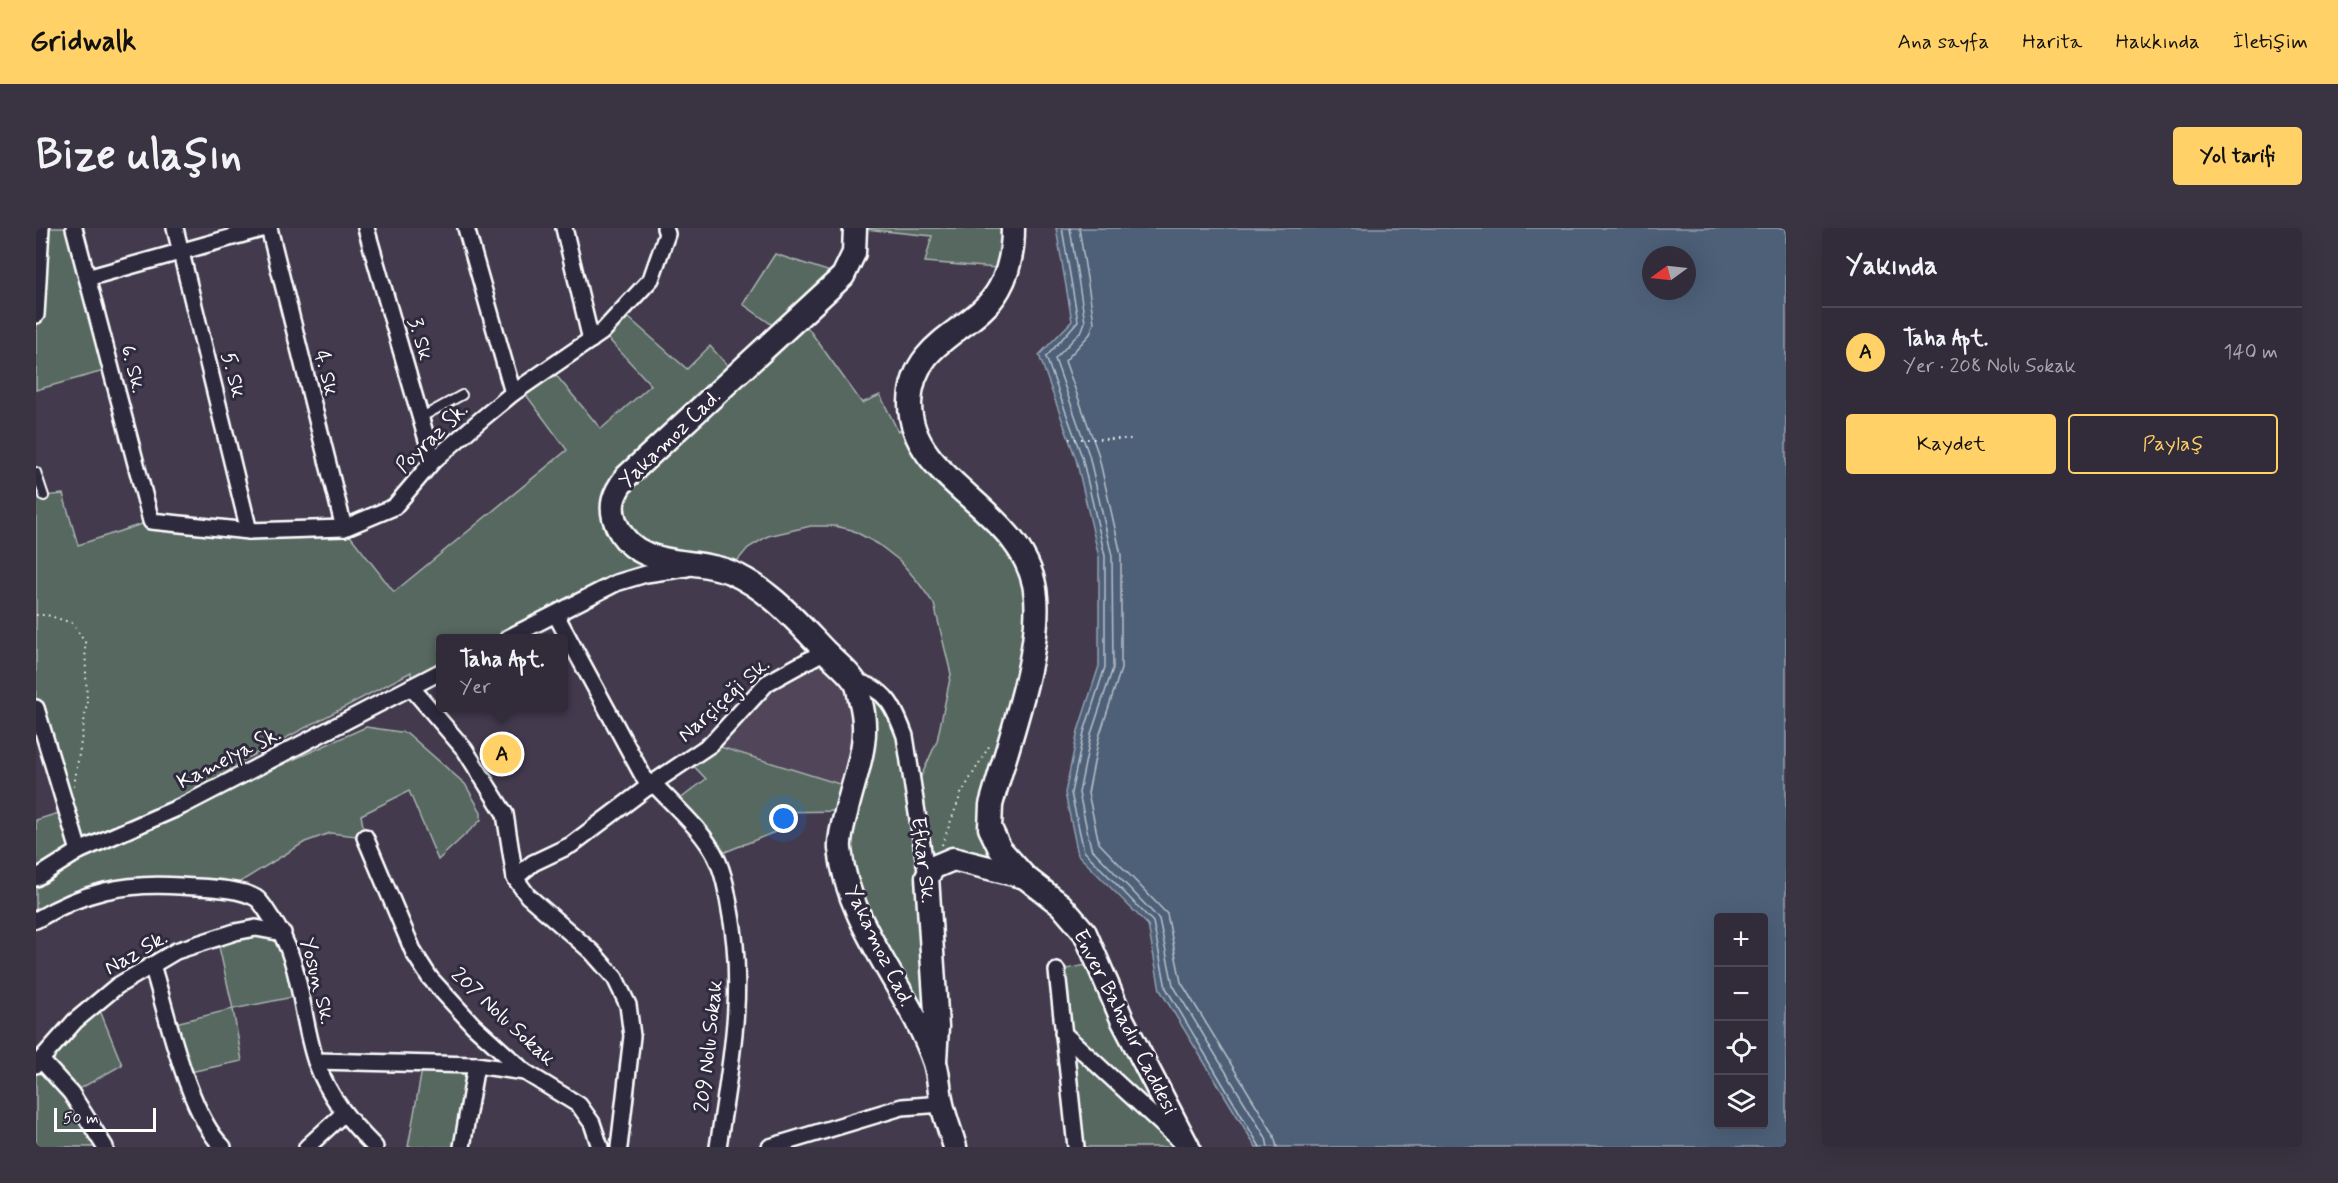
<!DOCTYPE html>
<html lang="tr">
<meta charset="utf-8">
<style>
:root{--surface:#322c3a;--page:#3a3442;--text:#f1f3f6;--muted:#a8a7af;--line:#4d4854;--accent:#ffd166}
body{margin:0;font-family:Mynerve,sans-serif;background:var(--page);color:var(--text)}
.controls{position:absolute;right:18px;bottom:18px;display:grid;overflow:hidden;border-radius:6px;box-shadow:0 6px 24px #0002}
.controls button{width:54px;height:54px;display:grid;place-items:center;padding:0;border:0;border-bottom:2px solid var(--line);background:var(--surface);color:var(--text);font:30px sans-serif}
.compass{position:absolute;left:1606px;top:18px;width:54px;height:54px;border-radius:50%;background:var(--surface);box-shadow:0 6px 24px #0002;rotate:255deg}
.scale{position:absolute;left:18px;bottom:15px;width:102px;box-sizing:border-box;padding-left:6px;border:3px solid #fff;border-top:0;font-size:16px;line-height:21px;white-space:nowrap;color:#fff;-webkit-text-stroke:4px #2f2a3d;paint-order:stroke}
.you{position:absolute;left:748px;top:591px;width:21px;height:21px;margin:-15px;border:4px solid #fff;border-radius:50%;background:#1a73e8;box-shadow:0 0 0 9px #1a73e833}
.badge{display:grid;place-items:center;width:39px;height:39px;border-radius:50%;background:var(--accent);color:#111;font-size:20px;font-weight:700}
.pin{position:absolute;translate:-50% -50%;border:3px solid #fff;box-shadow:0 2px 6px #0006}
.popup{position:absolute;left:400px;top:406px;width:132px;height:78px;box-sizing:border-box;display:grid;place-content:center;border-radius:6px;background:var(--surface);filter:drop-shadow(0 2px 4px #0005);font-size:20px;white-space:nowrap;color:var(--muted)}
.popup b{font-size:22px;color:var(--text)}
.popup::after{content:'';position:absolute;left:50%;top:100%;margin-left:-12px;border:12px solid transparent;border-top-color:var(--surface)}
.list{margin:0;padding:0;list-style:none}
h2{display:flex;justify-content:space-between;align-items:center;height:78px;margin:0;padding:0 24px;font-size:26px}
h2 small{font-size:20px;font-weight:400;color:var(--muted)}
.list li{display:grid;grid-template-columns:39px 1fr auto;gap:18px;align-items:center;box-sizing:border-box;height:90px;padding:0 24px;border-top:2px solid var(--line)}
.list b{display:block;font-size:22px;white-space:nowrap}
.list p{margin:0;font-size:20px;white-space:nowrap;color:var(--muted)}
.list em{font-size:20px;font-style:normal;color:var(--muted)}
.actions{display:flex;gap:12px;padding:18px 24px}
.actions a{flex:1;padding:14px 0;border:2px solid var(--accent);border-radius:6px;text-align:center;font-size:21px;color:var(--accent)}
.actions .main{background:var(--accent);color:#111}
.icon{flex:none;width:33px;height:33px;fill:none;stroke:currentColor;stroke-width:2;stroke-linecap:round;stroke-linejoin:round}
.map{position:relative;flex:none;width:1750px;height:919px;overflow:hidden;border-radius:6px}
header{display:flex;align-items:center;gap:36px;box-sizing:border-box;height:84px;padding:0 30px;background:var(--accent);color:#111}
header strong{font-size:28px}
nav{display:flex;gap:33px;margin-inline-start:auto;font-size:21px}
.intro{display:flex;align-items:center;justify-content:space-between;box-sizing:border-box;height:144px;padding:0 36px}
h1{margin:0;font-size:42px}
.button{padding:15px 27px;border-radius:6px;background:var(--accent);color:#111;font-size:21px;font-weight:700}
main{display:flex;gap:36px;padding:0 36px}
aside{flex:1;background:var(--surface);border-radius:6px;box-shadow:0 6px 24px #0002}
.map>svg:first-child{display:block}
.built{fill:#51455a}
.green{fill:#566860;stroke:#aab4b0;stroke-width:1.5}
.water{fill:#4d6078;stroke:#94a0ae;stroke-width:1.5;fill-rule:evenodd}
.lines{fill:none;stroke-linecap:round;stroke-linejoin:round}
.shore{stroke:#b8bfc9;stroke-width:1.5}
.lane-casing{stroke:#fff;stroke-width:12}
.street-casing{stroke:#fff;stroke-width:20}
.secondary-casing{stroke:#fff;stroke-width:27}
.path{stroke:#fff;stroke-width:2;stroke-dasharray:1.5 4.5;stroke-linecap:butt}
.lane{stroke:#2f2a3d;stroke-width:8}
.street{stroke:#2f2a3d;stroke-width:15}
.secondary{stroke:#2f2a3d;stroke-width:22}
.labels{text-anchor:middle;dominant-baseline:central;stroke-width:6;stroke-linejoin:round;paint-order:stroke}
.street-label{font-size:21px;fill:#fff;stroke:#2f2a3d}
</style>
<header>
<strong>Gridwalk</strong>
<nav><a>Ana sayfa</a><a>Harita</a><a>Hakkında</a><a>İletişim</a></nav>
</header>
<div class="intro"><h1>Bize ulaşın</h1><a class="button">Yol tarifi</a></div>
<main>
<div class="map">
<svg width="1750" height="919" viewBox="0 0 1750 919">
<rect width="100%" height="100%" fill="#433a4e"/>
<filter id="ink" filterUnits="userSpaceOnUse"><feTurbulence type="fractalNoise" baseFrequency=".0167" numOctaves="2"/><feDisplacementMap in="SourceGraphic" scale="12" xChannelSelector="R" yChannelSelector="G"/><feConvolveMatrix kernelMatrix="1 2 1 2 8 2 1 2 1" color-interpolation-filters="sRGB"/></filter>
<g filter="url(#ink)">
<polygon class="built" points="789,423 819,454 816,560 675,516 702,485"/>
<g class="green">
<polygon points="0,0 38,0 75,141 0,162"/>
<polygon points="819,0 977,0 972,41 889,34 896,8"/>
<polygon points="739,26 807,48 764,89 826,175 844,167 862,203 875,199 956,288 1000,368 955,577 989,649 898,639 899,836 822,685 810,583 738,584 739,604 679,628 638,576 670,551 653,533 675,516 816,560 819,454 848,466 878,564 901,513 915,446 898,376 882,354 864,333 842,316 816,302 799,298 775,298 732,308 712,320 692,344 610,346 472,410 404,410 404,444 375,459 375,444 206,533 148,577 210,553 330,499 371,505 429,556 445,584 445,592 402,632 373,563 325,587 329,609 294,605 269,614 191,662 78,661 0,692 0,592 29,583 0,480 0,244 8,268 27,266 42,317 115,293 308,300 358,364 531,222 485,160 514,140 565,201 615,157 566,104 585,83 651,141 674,118 700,147 746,104 707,76"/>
<polygon points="247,705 267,767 197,781 206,833 149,845 135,796 197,781 181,710"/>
<polygon points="1064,734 1152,919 1040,919 1021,743"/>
<polygon points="61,775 86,837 36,865 69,919 0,919 0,837"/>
<polygon points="387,836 440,837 426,919 372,919"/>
</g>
<path class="water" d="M1020,0H1750V919H1220L1124,762L1112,697L1042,627L1029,565L1042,503L1063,438V329L1040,231L1003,127L1036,93ZM1615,27H1651V63H1615ZM1682,690H1728V896H1682Z"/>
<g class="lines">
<g class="shore">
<polyline points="1026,0 1042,93 1010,129 1046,229 1069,328 1069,439 1048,504 1035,565 1048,623 1117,694 1130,760 1224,919"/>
<polyline points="1034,0 1049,94 1046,102 1019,131 1053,227 1076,328 1077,440 1055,506 1043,565 1055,620 1123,691 1137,757 1230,910 1232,919"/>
<polyline points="1043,0 1058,94 1054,106 1029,133 1062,225 1085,327 1085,441 1063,509 1052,565 1063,615 1131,686 1145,754 1237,905 1241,919"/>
</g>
<defs>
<g id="lane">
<polyline points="384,190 426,167"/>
<polyline points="0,244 8,268"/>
</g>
<g id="street">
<polyline points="38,0 115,293 213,303 308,300 358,279 397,233 448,189 477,165 566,104 615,51 631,6 629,0"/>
<polyline points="139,0 213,303"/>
<polyline points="233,0 308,300"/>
<polyline points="330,0 397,233"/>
<polyline points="430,0 477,165"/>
<polyline points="528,0 555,112"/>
<polyline points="51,50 229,0"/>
<polyline points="0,87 5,0"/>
<polyline points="520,387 613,559"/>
<polyline points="472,410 580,355 610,346 651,340"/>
<path d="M819,454C850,459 859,481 869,508L891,649"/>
<polyline points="375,459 429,522 469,586 479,650 492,668 556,724 579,750 592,777 596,808 583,919"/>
<polyline points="0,480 43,623"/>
<polyline points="617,555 675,516 731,455 789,423"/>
<polyline points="329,609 378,725 394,750 437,797 489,844 543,877 556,895 564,919"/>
<polyline points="0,650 43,623 146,578 404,444"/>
<path d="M479,650L497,635L535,617L617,555C638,578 666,601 680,629C688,646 691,664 694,682C710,763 694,839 682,919"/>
<path d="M0,692C47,664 88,654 144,658C164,660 202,659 220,670C225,673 230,682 234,688C267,731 263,784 280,834C293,869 313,893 339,919"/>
<path d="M116,737C131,785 152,886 187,919"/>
<polyline points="1021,743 1040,919"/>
<polyline points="1027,805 1144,913"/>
<polyline points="5,832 35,865 69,919"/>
<polyline points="280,833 440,837 489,844"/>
<polyline points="0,837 39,793 81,758 140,723 199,704 220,700 247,705"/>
<polyline points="271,919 307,886"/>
<polyline points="426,919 440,837"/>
<polyline points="734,919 866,879 906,876"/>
</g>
<g id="secondary">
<path d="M819,0L818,25L807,48L590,249C578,265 572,278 581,298C601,342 657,329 694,344C734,361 761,394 790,424C799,433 812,443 819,454C822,458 823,466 824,471C836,512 819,545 810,585C807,596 803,610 804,621C812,699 874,762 899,835C903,848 903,863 906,876C909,890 915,905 919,919"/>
<path d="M977,0C977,21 974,42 963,61C938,105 876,110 874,175C873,256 993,281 1000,369C1005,429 971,518 955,577L954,600L964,621L989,649L1025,677L1049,705L1086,791L1152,919"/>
<polyline points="899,832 901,799 891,649 898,639 917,631 989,649"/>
</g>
</defs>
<use href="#lane" class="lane-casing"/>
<use href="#street" class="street-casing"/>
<use href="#secondary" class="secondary-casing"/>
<g class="path">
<polyline points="1033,211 1096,211"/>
<polyline points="0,387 11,387 36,395 49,414 51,475 38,558"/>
<polyline points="906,617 925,566 955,515"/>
</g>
<use href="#lane" class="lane"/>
<use href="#street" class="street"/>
<use href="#secondary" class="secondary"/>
</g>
</g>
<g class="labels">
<g class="street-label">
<text transform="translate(384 111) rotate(74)">3. Sk</text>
<text transform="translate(97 141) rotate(75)">6. Sk.</text>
<text transform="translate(290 145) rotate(76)">4. Sk</text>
<text transform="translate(197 147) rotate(76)">5. Sk</text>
<text transform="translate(396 210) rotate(-44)">Poyraz Sk.</text>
<text transform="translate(634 211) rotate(-44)">Yakamoz Cad.</text>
<text transform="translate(688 472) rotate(-42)">Narçiçeği Sk.</text>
<text transform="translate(193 530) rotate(-27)">Kamelya Sk.</text>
<text transform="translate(887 632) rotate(83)">Efkar Sk.</text>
<text transform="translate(843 718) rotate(64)">Yakamoz Cad.</text>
<text transform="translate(100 725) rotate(-30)">Naz Sk.</text>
<text transform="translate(281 753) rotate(76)">Yosun Sk.</text>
<text transform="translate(467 789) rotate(43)">207 Nolu Sokak</text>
<text transform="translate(1089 794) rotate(63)">Enver Bahadır Caddesi</text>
<text transform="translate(673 818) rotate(-84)">209 Nolu Sokak</text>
</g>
</g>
</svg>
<div class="controls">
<button>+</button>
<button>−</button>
<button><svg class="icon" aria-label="locate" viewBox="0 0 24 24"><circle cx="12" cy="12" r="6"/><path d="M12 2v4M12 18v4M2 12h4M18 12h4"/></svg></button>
<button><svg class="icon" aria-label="layers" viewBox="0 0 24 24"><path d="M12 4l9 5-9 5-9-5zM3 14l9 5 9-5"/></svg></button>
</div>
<svg class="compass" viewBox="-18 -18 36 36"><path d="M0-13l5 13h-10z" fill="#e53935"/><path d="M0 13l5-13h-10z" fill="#a8a7af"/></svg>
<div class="scale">50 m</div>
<div class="you"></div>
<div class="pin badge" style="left:466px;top:526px">A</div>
<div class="popup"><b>Taha Apt.</b>Yer</div>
</div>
<aside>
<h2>Yakında<small></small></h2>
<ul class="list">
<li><span class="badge">A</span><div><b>Taha Apt.</b><p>Yer · 208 Nolu Sokak</p></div><em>140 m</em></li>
</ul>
<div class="actions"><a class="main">Kaydet</a><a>Paylaş</a></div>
</aside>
</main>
